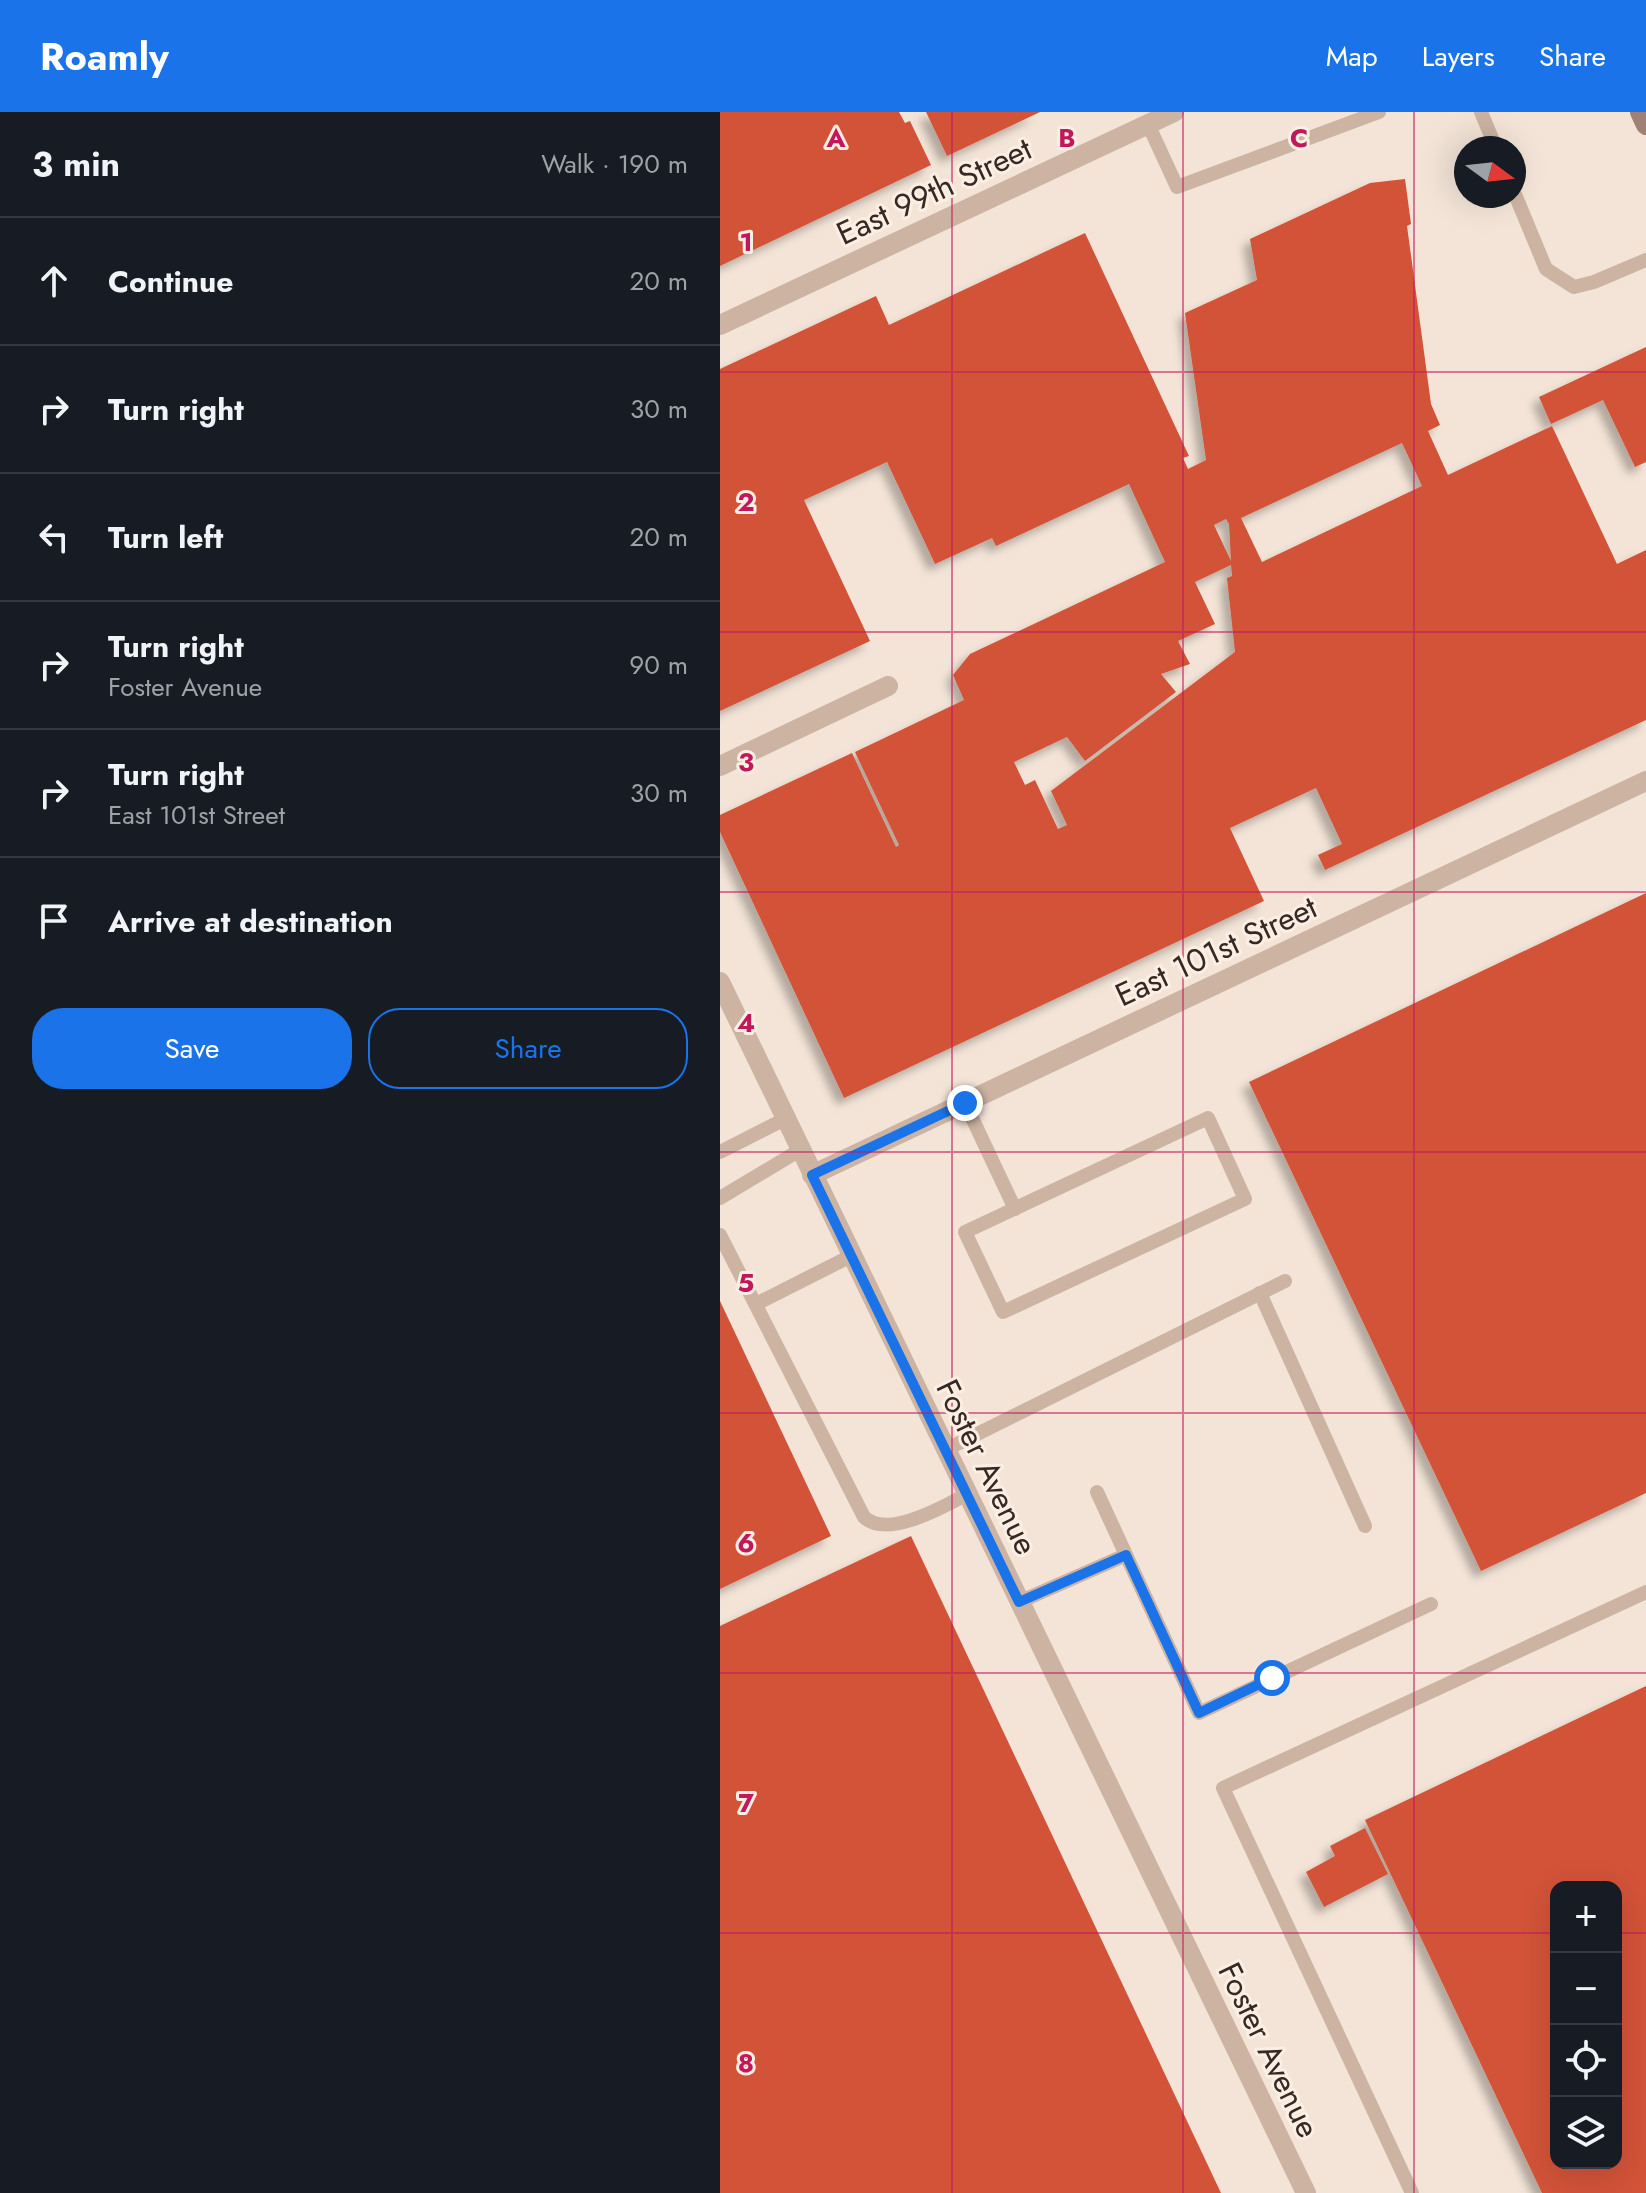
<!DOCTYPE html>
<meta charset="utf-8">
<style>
:root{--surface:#171b24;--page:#20242c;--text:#f1f3f6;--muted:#9ea1a6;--line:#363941;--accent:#1a73e8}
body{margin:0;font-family:Jost,sans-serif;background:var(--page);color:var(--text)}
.controls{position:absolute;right:24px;bottom:24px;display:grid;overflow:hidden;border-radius:16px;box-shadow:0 8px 32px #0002}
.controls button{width:72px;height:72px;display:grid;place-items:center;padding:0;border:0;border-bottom:2px solid var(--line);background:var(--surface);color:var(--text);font:40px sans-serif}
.compass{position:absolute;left:734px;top:24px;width:72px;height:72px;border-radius:50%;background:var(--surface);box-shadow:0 8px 32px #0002;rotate:105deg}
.stop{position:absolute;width:24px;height:24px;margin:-18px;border:6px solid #1a73e8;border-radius:50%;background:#fff}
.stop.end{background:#1a73e8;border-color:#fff;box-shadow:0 2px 8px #0008}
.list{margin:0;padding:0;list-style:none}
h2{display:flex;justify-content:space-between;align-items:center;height:104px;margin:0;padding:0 32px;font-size:34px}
h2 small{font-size:26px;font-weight:400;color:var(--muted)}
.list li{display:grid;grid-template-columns:52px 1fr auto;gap:24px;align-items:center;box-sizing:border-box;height:128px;padding:0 32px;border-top:2px solid var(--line)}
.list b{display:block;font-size:30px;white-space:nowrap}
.list p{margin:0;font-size:26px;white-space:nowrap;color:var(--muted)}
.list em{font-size:26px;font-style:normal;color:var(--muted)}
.actions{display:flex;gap:16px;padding:24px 32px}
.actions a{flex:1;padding:18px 0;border:2px solid var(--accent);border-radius:32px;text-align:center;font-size:28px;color:var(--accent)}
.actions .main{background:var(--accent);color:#fff}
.icon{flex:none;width:44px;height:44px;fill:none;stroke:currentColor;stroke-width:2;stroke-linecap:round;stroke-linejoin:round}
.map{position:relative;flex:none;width:926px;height:2081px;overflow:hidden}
header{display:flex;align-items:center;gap:48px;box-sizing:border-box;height:112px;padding:0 40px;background:var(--accent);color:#fff}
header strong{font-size:38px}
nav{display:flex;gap:44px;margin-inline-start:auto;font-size:28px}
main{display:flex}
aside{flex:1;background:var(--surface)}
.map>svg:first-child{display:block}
.building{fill:#d25237;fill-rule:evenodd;filter:url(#shadow)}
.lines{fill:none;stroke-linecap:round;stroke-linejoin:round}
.service{stroke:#ccb3a2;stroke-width:14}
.minor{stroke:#ccb3a2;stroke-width:20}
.secondary{stroke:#a08173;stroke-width:20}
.route{stroke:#1a73e8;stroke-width:10}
.grid{fill:none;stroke:#c2185b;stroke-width:2;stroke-opacity:0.55}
.labels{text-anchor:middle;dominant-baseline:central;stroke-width:6;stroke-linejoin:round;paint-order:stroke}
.street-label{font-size:32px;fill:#362925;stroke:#fbefe4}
.grid-label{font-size:26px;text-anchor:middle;font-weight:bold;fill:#c2185b;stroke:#fbefe4;stroke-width:6;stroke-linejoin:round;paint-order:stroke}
</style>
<header>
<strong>Roamly</strong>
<nav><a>Map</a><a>Layers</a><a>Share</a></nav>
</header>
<main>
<aside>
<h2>3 min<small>Walk · 190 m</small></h2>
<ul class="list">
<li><svg class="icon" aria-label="ahead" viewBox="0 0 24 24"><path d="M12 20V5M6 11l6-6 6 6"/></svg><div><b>Continue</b></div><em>20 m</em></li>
<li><svg class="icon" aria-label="right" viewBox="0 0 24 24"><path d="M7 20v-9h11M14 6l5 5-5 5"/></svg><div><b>Turn right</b></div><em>30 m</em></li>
<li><svg class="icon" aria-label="left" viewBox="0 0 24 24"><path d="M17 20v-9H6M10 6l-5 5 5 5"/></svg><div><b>Turn left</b></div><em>20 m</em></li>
<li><svg class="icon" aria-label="right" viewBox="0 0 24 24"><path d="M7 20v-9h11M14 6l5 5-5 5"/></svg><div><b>Turn right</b><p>Foster Avenue</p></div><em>90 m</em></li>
<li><svg class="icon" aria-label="right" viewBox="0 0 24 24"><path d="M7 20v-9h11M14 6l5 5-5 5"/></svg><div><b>Turn right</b><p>East 101st Street</p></div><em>30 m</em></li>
<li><svg class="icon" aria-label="arrive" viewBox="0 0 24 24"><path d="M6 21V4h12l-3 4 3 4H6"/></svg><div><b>Arrive at destination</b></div></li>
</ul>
<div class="actions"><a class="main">Save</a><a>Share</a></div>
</aside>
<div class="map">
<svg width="926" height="2081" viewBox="0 0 926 2081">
<defs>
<filter id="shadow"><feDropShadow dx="-7" dy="7" stdDeviation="4" flood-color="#0004"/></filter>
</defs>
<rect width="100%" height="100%" fill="#f3e4d7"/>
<g class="building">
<polygon points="0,0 179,0 185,11 190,9 211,53 0,154"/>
<polygon points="206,0 320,0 227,44"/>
<path d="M685,67L691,112L687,114L711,292L720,313L708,319L728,363L832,314L897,452L926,438V608L605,758L598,743L622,732L596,676L510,716L544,789L124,986L0,720V703L132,641L176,735L179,733L135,640L244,588L233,563L250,542L445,450L409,372L276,434L272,426L215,452L167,350L84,388L150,529L0,599V257L156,184L169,213L365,121L469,344L463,346L468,357L486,348L465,201L537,168L530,127L650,71ZM682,331L702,374L542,450L521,406ZM506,407L509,412L511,449L494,413ZM511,453L512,464L507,466L515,540L331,679L347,713L338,717L315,668L305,673L294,650L347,625L365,649L456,580L441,562L470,552L458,529L495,512L475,470Z"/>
<polygon points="926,235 926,350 915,355 883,288 831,312 819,285"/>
<polygon points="926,781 926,1381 761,1459 529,970"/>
<polygon points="0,1189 111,1424 0,1477"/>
<polygon points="191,1424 501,2081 0,2081 0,1514"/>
<path d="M926,1574V2081H822L645,1708ZM836,1775H896V2051H836Z"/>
<polygon points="645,1716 668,1762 604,1795 586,1760 615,1744 610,1734"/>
</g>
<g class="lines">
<g class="service">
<polyline points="761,0 776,36"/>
<polyline points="428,12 457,75 659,0"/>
<polyline points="794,80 826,157 854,175 874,170 926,148"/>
<polyline points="245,991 295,1097"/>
<polygon points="488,1006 525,1087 283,1200 245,1120"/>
<polyline points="0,1040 65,1007"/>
<polyline points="0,1086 80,1038"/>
<path d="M0,1123L144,1405C166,1427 224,1395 247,1382"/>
<polyline points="540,1181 645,1414"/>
<polyline points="36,1192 131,1144"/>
<polyline points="225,1338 565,1169"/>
<polyline points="377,1380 479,1601 711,1492"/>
<polyline points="299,1490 406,1443"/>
<polyline points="692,2081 503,1676 926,1480"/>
</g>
<g class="minor">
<polyline points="0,213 454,0"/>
<polyline points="0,654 168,574"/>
<polyline points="0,870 586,2081"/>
<polyline points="92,1063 926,669"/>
</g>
<polyline class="secondary" points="920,0 926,13"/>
</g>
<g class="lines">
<polyline class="route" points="245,991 92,1063 299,1490 406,1443 479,1601 552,1566"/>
</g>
<path class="grid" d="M232,0V2081M463,0V2081M694,0V2081M0,260H926M0,520H926M0,780H926M0,1040H926M0,1301H926M0,1561H926M0,1821H836M896,1821H926"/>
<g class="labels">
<g class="street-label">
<text transform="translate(214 79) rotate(-25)">East 99th Street</text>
<text transform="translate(496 839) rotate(-25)">East 101st Street</text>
<text transform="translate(267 1355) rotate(64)">Foster Avenue</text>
<text transform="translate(549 1938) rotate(64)">Foster Avenue</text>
</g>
</g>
<g class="grid-label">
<text x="116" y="35">A</text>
<text x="347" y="35">B</text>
<text x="579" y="35">C</text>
<text x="26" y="139">1</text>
<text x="26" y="399">2</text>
<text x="26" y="659">3</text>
<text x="26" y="920">4</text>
<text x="26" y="1180">5</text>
<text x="26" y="1440">6</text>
<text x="26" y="1700">7</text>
<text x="26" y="1960">8</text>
</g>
</svg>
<div class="controls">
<button>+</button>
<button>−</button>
<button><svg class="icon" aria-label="locate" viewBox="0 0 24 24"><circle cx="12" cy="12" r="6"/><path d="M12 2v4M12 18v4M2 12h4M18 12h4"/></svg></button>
<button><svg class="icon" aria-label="layers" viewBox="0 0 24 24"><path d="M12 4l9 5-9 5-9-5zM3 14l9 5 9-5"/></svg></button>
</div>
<svg class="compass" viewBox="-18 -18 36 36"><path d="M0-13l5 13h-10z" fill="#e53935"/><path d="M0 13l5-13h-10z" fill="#9ea1a6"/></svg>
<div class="stop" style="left:552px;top:1566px"></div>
<div class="stop end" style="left:245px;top:991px"></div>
</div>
</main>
